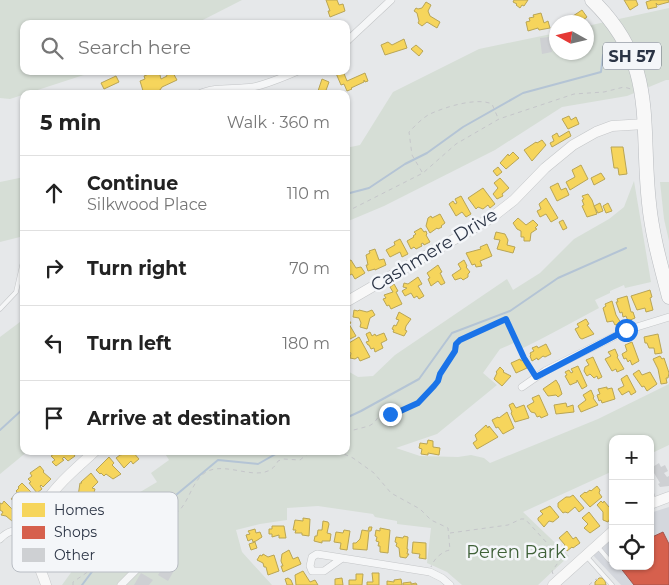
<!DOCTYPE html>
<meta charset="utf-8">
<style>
:root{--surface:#fff;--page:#f2f2f2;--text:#222;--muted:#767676;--line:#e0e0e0}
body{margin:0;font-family:Montserrat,sans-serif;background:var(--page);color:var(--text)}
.controls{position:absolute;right:15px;bottom:15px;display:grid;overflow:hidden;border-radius:10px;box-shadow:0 1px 4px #0004}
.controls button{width:45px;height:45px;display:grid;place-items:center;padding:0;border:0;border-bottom:1px solid var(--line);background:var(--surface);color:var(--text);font:25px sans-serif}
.compass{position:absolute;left:549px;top:15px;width:45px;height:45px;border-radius:50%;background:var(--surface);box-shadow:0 1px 4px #0004;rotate:278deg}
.stop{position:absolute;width:15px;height:15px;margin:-11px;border:4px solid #1a73e8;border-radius:50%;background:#fff}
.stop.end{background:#1a73e8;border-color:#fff;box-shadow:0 1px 5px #0008}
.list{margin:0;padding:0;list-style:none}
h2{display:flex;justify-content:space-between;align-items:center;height:65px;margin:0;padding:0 20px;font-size:21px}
h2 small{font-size:16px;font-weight:400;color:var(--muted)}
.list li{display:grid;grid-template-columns:32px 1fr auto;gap:15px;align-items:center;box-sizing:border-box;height:75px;padding:0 20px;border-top:1px solid var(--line)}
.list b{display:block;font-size:19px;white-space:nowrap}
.list p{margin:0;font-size:16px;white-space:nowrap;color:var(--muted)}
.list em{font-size:16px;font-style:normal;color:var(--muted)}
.icon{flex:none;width:28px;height:28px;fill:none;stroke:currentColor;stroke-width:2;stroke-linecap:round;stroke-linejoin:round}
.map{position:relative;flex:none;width:669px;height:585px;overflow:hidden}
.search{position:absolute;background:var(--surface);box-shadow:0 1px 4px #0004;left:20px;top:20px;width:330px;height:55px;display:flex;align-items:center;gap:12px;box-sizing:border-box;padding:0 18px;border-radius:10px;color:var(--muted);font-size:19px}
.panel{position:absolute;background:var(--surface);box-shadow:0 1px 4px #0004;left:20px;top:90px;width:330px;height:365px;border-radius:10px}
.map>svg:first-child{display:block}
.built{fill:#d4d7dd}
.green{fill:#d6ded6}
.homes{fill:#f6d55c;stroke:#b9a555}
.shops{fill:#d6604d;stroke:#a3534b}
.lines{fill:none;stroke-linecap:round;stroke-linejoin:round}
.stream{stroke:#b4c4d5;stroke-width:2}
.building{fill:#ced0d3}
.lane-casing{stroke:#c4c6c8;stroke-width:5}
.street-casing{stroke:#c4c6c8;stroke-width:8}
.secondary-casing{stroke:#c4c6c8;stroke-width:11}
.highway-casing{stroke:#b8bbbf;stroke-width:15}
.path{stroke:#c5c6ca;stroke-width:1;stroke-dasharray:4 4;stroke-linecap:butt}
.lane{stroke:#f5f6f7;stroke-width:4}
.street{stroke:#f5f6f7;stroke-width:7}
.secondary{stroke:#f8f8f8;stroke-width:10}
.highway{stroke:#f8f8f8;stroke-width:14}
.route{stroke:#1a73e8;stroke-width:6}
.labels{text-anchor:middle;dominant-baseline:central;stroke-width:5;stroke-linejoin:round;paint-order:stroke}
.shield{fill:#f4f6f9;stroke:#676e7b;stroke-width:1}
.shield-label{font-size:16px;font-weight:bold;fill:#2b3445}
.street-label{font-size:18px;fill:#2b3445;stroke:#f4f6f9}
.park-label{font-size:18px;fill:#3f6138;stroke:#f4f6f9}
.key{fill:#f4f6f9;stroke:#b8bcc3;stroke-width:1}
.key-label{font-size:14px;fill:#2b3445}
</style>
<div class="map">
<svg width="669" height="585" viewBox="0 0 669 585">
<rect width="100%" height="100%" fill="#e6e8ea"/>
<polygon class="built" points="669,507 669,585 621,585 593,555 613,538 613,566 650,566 650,513"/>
<g class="green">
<polygon points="0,0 242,0 195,24 24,24 24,71 96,71 10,99 0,98"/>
<polygon points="669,8 669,80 666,80 627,96 562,107 495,150 384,206 346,222 346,148 360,145 393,92 479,49 556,33 556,52 586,52 587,26"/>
<polygon points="24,177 24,236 0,242 0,182"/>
<path d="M634,181L651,282L625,288L624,285L610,291V293L595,300L599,308C572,322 546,337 519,350L514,343L500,349L483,373L497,385L437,434L396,448L420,456L458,457L471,455L484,458L490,463L598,419L669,384V445L650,454V439H613V471L523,512L569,556L538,585H462L447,572L427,563L431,528L397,524V521L375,517L373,514L318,506L287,508V520L260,524L236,530L242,552L272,585H62L91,545L93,525L120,504L157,482L151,473L169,460L164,452L166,451H346V370L358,377L373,376L395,355L507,279L513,290L540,273L574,239L609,219L624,207Z"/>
<polygon points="660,182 669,182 669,241 664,219"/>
<polygon points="24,319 24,451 28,451 0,474 0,337"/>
</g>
<g class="homes">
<polygon points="326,0 337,0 339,5 343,4 345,11 330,17 328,11 330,11"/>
<polygon points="514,0 528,0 524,6 522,5 520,8 516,5 517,4 513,2"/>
<polygon points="624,0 636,0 638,5 630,10"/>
<polygon points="652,0 669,0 669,2 658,5 656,3 657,7 648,9 646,2"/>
<polygon points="426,2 431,5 428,11 430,16 440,22 437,28 427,22 422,26 418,23 419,21 417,13 414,11 416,8 418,9 422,8"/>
<polygon points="582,10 587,17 582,21 580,19 576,21 573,16"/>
<polygon points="541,13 544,23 548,21 550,28 539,30 538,28 528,31 526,22 530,21 529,18 534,17 533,15"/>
<polygon points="404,39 407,48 385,55 381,45 388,42 392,45"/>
<polygon points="416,45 423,51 419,56 411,49"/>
<polygon points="156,71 159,71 161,79 167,76 165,71 172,71 177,80 162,87 160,90 151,94 144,94 140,81 145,79 144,76"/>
<polygon points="335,71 343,71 347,81 365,73 368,81 365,82 364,80 364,82 351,88 352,89 347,91 344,84 341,85"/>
<polygon points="116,76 119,82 104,89 101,83"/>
<polygon points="322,79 329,82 325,93 317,94"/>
<polygon points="569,116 571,120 576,117 579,124 568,129 562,119"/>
<polygon points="569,131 571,136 552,147 550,143 554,141 552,136 557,133 559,137"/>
<polygon points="542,140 546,145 532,161 524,150 536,142 537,143"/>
<polygon points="611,147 623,147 627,174 619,175 618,168 614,168"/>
<polygon points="513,152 519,158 506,169 500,163 508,154 509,156"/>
<polygon points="581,165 588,179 570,190 566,182 575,177 572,170"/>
<polygon points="498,167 502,172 497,176 493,171"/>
<polygon points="601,173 605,179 594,185 591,178"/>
<polygon points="500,178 509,188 502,194 503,196 497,199 493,194 498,188 494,183"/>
<polygon points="558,183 561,190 566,188 569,195 557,201 550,187"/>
<polygon points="483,188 495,204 490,208 488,205 483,209 478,207 476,209 468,198"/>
<polygon points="588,194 592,200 597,214 587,217 582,206 584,205 582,200 584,199 582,196"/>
<polygon points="461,196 471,214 466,217 462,212 456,216 449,204 453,201 455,204 457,203 455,199"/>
<polygon points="546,198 558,218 551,222 546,214 540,217 537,211 541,209 539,204"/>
<polygon points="600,203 603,211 598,213 594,206"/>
<polygon points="608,203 612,211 606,213 603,206"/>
<polygon points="440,214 445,223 441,226 442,227 438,229 437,228 430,233 426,226 428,218 431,216 432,218"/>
<polygon points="518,218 526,225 533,220 538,225 535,228 537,229 531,233 530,241 524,241 524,237 521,237 521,231 517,229 513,223"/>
<polygon points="563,220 567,228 563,230 559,222"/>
<polygon points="421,228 424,232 426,231 427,234 426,235 430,242 424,245 423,243 421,244 422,246 416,249 414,247 411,249 407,241 414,237 413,236 416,234 414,232"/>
<polygon points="496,232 505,234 508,240 507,245 515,247 513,253 497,249 500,240 494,239"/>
<polygon points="400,239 408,254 402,257 400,252 390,257 386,250 395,245 394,242"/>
<polygon points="487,244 492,256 480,261 482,266 476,267 475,264 472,265 466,253 481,249 480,247"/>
<polygon points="375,249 379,260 384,259 386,265 375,270 375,269 368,271 366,265 368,265 366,255 370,253 369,251"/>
<polygon points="351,260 356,268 361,267 365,273 355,279 352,274 346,277 346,262"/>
<polygon points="464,260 467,266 466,267 470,272 468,274 468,277 463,280 461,278 455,280 452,275 461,269 458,264"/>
<polygon points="438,265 442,272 440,273 445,283 441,285 438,281 431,286 428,279 430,278 427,273"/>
<polygon points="418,277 422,284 418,286 424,296 419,299 417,296 414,298 411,293 405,296 402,291 407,288 403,287 404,283 408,284"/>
<polygon points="394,284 398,291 396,292 402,304 391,309 389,305 387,306 383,299 386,298 384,295 393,292 390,287"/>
<polygon points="650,290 652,297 650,298 653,310 646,312 645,308 637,310 631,296"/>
<polygon points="627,296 631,312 633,312 635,318 628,321 626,316 623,317 622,312 620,313 616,302 618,302 617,299"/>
<polygon points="612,301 616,315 621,323 615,325 613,321 607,322 603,308 606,306 605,304"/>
<polygon points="354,310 358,311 359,310 367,312 372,310 375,315 370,318 367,329 360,327 361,323 359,318 353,317"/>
<polygon points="399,312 411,319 406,326 405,330 407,331 404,336 393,332 394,330 392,329 394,325 396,326 399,320 396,319"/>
<polygon points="346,316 351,323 349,324 356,336 348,340 346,337"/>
<polygon points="586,319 589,324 587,325 594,334 582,339 580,338 575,329 579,327 577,324"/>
<polygon points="370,332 372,336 375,334 376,336 384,333 387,340 381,343 383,348 375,352 374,348 371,349 369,345 368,345 366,342 369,341 366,334"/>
<polygon points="658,334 662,353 655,354 654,348 649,348 647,343 645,343 644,337"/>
<polygon points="359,337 370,357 360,361 358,357 355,359 350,358 351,353 346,351 346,346 349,343"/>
<polygon points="632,342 639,361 632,365 630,360 628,362 626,358 624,359 622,354 627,351 625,345"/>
<polygon points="546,344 551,354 545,357 543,356 538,360 537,358 532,361 530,356 531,355 530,353 534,351 532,348 537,346 538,348"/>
<polygon points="615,349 618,356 617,357 624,369 617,372 616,369 612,371 605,359 611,356 608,352"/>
<polygon points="660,356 662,359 664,358 669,373 668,378 666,378 667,383 661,384 658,369 653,359"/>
<polygon points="593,357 602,377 598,379 597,376 594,378 590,374 587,376 584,371 585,367 589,365 586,360"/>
<polygon points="520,359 521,361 523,360 527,368 516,373 511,363"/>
<polygon points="578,366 587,386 582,389 577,380 577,382 570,385 565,376 567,375 565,372 569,370 571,373 573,372 571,369"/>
<polygon points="500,367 504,371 503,372 511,376 502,386 494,379 497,373 496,372"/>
<polygon points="639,370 642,375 650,372 657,384 647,391 644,386 642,387 633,374"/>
<polygon points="627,375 636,392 631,395 629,391 622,395 618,389 624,386 621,379"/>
<polygon points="556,380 559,385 562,394 558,397 556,395 548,396 543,389"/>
<polygon points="607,387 607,389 612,388 615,399 602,403 601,400 599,401 597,395 600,394 598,389"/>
<polygon points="591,390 594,397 593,398 598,405 581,412 578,406 586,400 583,395"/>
<polygon points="539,395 548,415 541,418 540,416 537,417 535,413 531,412 527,406 534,402 532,398"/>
<polygon points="513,403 516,408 524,405 529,418 515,422 511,413 512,412 509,405"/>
<polygon points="566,403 567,407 573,405 574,412 556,414 554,405"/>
<polygon points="507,412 514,428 503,434 498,427 496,428 492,420 498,417 499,418"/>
<polygon points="486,425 488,428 489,426 498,437 477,449 473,443 477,440 475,435"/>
<polygon points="428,440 433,441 433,447 440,448 439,455 428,453 428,455 421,454 422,449 419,448 420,443 427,444"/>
<polygon points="59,451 71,451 75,456 68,461 64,457 62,459 64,460 56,466 52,462 55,460 51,456"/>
<polygon points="123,451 132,451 139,459 133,464 131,461 124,468 116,458 120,455 125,454"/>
<polygon points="109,457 114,463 112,465 121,474 113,479 106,474 104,476 101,473 100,474 96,470"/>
<polygon points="40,466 44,471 43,472 51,479 43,487 41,485 40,486 42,489 37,493 29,483 31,482 28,479 32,476 30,473"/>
<polygon points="91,473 98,482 92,488 95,489 93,496 90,495 89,499 78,496 80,483 82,483 81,482"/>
<polygon points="22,483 37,498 32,503 26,498 17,505 11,499 17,492 16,491 19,488 18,487"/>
<polygon points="597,486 600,490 599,493 602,497 590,507 580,496 585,492 586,493 590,490 591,491"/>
<polygon points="573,495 584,508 579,512 575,507 568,513 565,512 563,513 558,507 558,503 566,497 570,497"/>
<polygon points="4,501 17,514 12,521 6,516 1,515 3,512 0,510 0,503 2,504"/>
<polygon points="601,501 603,503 604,501 609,507 613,505 613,513 608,522 603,520 603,512 597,505"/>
<polygon points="550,506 559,517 553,522 549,521 544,527 538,520 538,518 543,514 540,511"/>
<polygon points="589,512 600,526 590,533 584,528 588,524 582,518"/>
<polygon points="303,518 310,519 309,536 302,535 302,533 295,533 296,530 293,530 295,520 303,521"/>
<polygon points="323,521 328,522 329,524 327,533 331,534 330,541 322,541 322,543 314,541 315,536 317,536 318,530 322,530"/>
<polygon points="272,526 284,526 286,538 279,538 279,535 272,537 272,534 269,534 269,529 272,529"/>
<polygon points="369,527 372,527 371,531 369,531 367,550 353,549 353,543 356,543 360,539 362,530 368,531"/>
<polygon points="380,528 390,530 388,553 380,552 380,546 378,546 379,542 376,541 377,537 375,536 376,530 380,531"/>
<polygon points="255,529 256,533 260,532 262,537 256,541 253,542 252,539 248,541 246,535 250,534 248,531"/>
<polygon points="344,530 350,531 347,550 340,549 341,543 334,542 336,532 343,533"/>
<polygon points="567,531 573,539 576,537 580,543 573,548 572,547 567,551 564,546 565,545 559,538"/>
<polygon points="404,536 408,537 407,549 408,549 407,554 409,554 406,558 400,557 399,548 396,546 397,543 395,542 396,537 403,538"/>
<polygon points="255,542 257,548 251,550 249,544"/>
<polygon points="413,542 426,543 426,559 419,558 420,554 412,553"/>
<polygon points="289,550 293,559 298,557 301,564 283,572 281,566 283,566 281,561 282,554"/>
<polygon points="263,554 268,557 274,555 279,571 268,575 266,567 264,567 263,563 257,560 260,555 262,556"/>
<polygon points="303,571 310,582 315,580 318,585 296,585 295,575"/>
<polygon points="372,573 379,573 379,585 367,585 367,582 373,582"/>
<polygon points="356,574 363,574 362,585 349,585 349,580 356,580"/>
<polygon points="288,578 291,580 293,585 287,585 285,579"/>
<polygon points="342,578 343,585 335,585 335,579"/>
<polygon points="599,578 602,578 605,581 606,585 595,585 595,582"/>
<polygon points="401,579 402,585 387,585 387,581 394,582 394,580"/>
<polygon points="411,582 411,584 416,583 417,585 403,585 403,583"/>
</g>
<polygon class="shops" points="663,532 669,544 669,585 634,585 619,566 650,566 650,538"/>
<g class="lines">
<g class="stream">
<polyline points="346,194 369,188 405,164 427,153 463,127 523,93 601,72 603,55"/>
<polyline points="346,418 361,411 419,379 452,333 510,311 558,278 626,248"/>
<polyline points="0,430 24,408"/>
<polyline points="82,585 127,525 176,495 218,460 258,464 281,451"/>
</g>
</g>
<g class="building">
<polygon points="549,37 552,52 542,54 540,38"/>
<polygon points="659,463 661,467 665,465 668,471 664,473 667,477 669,476 669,486 660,487 658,484 660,483 651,468"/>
<polygon points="167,561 176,567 168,581 158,575"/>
<polygon points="141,573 153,580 149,585 134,585"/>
</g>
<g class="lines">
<defs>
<g id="lane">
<polyline points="0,309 16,292 24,257"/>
<polyline points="650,488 654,502"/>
<polyline points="598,547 609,560"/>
<polyline points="587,557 612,585"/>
</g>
<g id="street">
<polyline points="346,42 391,0"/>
<path d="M199,94C215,86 235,90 253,87C268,84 283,77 298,71"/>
<polyline points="522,387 545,371 627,330 669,317"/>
<path d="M0,539C10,528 21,529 35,531"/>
<polyline points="341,559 324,571 312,571 310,566 312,557 317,554 430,572 442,578 450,585"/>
<polyline points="121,585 144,562"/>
</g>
<g id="secondary">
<polyline points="346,302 491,218 514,200 545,168 573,145 596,132 612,126 645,124"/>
<polyline points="650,504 669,497"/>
<path d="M46,585C43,575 38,566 36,556C25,508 64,480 95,451"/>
<polyline points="553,585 613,531"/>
</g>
<path id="highway" d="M592,0C658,64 640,122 649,203C652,235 661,266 669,297"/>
</defs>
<use href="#lane" class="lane-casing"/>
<use href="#street" class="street-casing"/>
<use href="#secondary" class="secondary-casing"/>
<use href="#highway" class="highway-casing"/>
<g class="path">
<path d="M422,172L412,155L409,132C415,126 422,118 430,114C445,107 477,97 492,104L498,118"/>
<polyline points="346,212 423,173 456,144 499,119 574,94 604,92 624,87 631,89"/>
<polyline points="346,432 369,426 374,423 379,416 396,413 418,403 438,381 440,374 455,351 456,344 460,340 506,319 524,358 533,371"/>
<path d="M337,451L353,458L374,473L391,493L420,509L431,520L448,528L450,550C442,551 433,560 431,567"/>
<polyline points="450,533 508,525 521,519 525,519 559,556 560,560 552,571 553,574"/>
<path d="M73,585V582L92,569L104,565C108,557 104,549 109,542C114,540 119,540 124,537C127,535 130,532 133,530C140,526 148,527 155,523C158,522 161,518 164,516C167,515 172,516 175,514C190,504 191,479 208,471C230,461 265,487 278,461L283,459L300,460L311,451"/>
<polyline points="589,585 596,579 598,580"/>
</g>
<use href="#lane" class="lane"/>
<use href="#street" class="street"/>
<use href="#secondary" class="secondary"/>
<use href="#highway" class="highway"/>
</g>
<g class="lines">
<polyline class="route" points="390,414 396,413 418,403 434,386 438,381 440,374 455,351 456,344 460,340 506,319 524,358 536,377 626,330"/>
</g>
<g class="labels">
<rect class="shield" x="603" y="42.5" width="58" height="27" rx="4"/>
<g class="shield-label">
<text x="632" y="56">SH 57</text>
</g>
<g class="street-label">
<text transform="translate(434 250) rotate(-31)">Cashmere Drive</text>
</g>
<g class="park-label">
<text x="516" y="552">Peren Park</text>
</g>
</g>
<rect x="12" y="492" width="166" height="80" rx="8" class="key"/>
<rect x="22" y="503" width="23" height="14" fill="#f6d55c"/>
<rect x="22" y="526" width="23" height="13" fill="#d6604d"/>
<rect x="22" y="548" width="23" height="14" fill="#ced0d3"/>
<g class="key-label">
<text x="54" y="515">Homes</text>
<text x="54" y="537">Shops</text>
<text x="54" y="560">Other</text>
</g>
</svg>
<div class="controls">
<button>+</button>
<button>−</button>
<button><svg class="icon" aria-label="locate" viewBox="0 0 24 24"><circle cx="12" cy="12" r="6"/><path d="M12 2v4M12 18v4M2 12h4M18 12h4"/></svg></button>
</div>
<svg class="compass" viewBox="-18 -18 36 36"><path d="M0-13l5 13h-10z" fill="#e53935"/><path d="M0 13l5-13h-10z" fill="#767676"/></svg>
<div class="stop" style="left:626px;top:330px"></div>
<div class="stop end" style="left:390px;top:414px"></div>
<div class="search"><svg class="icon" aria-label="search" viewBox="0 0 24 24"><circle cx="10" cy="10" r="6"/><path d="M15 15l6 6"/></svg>Search here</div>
<section class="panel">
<h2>5 min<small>Walk · 360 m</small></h2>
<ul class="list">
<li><svg class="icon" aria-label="ahead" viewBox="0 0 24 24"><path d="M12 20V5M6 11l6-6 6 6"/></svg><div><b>Continue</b><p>Silkwood Place</p></div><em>110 m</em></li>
<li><svg class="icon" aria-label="right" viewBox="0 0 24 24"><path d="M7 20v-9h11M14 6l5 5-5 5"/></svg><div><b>Turn right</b></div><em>70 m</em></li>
<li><svg class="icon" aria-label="left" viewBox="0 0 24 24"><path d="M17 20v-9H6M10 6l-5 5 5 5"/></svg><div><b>Turn left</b></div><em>180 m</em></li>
<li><svg class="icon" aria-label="arrive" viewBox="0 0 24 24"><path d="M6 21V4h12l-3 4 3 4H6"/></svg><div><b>Arrive at destination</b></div></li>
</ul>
</section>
</div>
